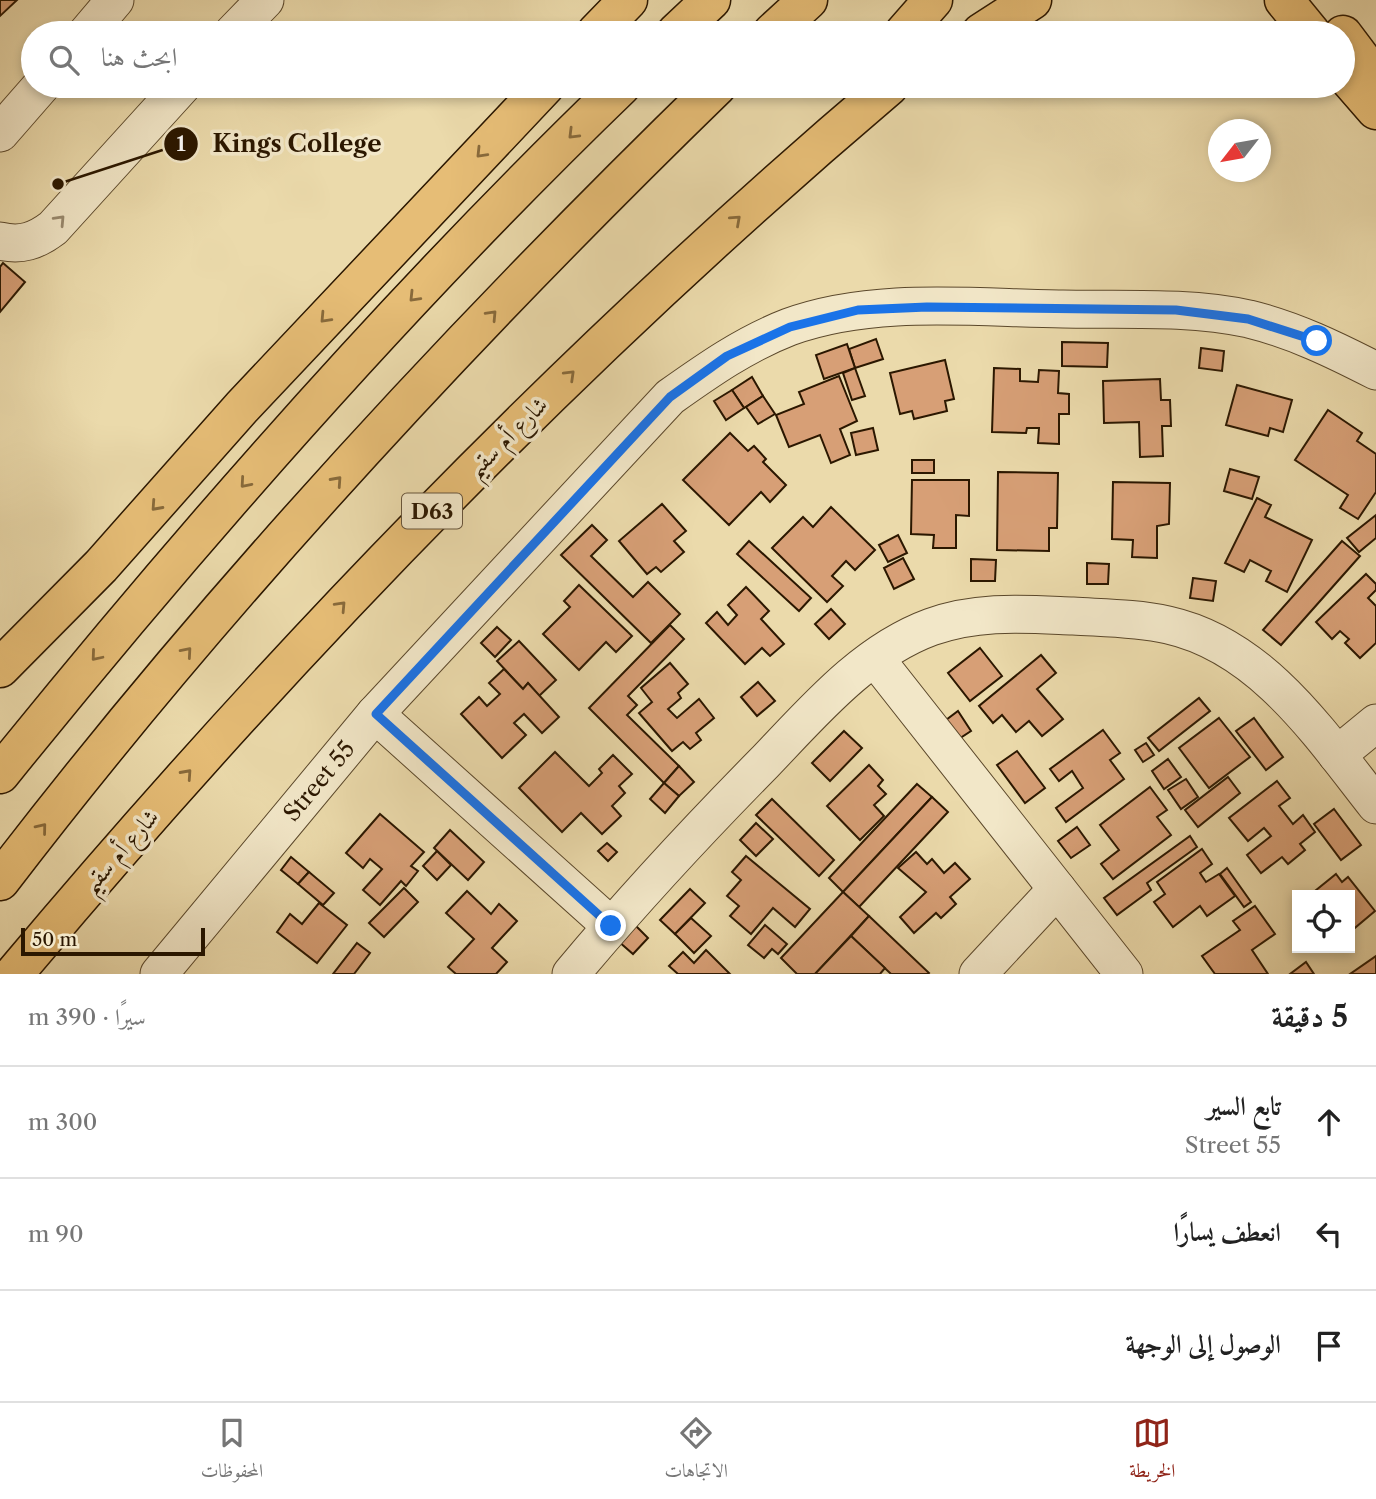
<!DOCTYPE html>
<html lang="ar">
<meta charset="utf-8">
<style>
:root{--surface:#fff;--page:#f6f6f6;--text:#222;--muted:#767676;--line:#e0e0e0;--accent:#8f2418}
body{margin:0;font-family:"Libre Caslon Text",Amiri,serif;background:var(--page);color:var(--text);direction:rtl}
.controls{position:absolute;right:21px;bottom:21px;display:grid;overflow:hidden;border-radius:0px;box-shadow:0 4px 10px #0003}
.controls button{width:63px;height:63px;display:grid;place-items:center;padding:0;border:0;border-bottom:2px solid var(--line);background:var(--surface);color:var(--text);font:35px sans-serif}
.compass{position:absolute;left:1208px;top:119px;width:63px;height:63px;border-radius:50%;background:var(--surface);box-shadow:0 4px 10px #0003;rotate:239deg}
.scale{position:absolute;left:21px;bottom:18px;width:184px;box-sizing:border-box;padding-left:7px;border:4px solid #2b1700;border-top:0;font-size:19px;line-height:24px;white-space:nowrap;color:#2b1700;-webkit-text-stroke:5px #f2e7c8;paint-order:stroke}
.stop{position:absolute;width:21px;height:21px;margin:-16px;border:5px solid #1a73e8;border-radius:50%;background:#fff}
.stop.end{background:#1a73e8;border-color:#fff;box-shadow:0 2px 7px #0008}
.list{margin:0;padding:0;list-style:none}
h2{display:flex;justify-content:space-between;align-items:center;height:91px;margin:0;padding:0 28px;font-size:30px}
h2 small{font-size:23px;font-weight:400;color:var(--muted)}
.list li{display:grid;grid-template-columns:46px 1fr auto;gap:21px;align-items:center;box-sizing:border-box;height:112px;padding:0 28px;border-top:2px solid var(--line)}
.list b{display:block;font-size:26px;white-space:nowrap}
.list p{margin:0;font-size:23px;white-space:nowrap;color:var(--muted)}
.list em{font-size:23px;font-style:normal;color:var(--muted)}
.icon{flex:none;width:38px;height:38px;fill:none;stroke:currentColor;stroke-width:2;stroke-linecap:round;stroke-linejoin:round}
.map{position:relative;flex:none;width:1376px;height:974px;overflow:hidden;direction:ltr}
.search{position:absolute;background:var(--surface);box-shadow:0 4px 10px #0003;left:21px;right:21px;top:21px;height:77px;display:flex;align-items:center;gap:18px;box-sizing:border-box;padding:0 24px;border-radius:38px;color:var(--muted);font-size:26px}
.sheet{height:427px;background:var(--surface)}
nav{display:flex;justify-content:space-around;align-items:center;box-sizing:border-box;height:98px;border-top:2px solid var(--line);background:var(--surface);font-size:19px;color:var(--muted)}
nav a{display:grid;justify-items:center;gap:4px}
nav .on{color:var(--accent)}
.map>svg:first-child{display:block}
.building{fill:#d79f76;stroke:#2b1700;stroke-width:2}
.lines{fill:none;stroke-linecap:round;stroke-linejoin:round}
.minor-casing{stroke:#5b482b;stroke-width:39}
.major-casing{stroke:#2b1700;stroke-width:41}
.minor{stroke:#f2e7c8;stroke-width:37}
.major{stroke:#e6bd76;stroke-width:38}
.oneway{stroke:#886a3b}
.oneway2{stroke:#98896e}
.route{stroke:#1a73e8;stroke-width:9}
.labels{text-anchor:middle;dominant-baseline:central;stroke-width:7;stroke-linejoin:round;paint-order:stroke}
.shield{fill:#f2e7c8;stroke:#67553c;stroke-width:2}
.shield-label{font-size:21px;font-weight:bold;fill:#2b1700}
.street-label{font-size:23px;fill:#2b1700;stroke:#f2e7c8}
.leader{fill:none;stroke:#2b1700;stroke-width:2.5}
.callout-dot{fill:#2b1700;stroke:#f2e7c8;stroke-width:2.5}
.mark-label{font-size:21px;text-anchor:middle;font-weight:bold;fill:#fff}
.callout-label{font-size:24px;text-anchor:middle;font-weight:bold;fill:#2b1700;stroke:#f2e7c8;stroke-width:7;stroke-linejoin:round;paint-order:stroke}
</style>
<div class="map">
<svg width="1376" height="974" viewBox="0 0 1376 974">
<rect width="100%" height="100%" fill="#ebdaab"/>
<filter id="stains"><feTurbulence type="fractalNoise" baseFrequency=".00286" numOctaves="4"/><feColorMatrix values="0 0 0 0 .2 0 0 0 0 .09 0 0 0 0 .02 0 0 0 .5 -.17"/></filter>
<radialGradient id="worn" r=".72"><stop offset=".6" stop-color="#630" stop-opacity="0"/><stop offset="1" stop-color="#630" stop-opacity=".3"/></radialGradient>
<g class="building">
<polygon points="0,0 17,0 0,16"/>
<polygon points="3,263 25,282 0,312 0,267"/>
<polygon points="876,339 883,359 855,368 849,349"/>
<polygon points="1062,342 1108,343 1107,367 1062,366"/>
<polygon points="847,344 855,368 824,379 816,355"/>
<polygon points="1201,348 1224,351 1222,371 1199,368"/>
<polygon points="945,360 954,399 945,401 947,411 914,419 912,411 900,414 890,373"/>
<polygon points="855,368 865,396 852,400 843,373"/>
<polygon points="994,368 1020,369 1020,381 1038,382 1039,370 1059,371 1058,393 1069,394 1069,414 1059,414 1059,444 1038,443 1039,428 1027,428 1026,433 992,432"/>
<polygon points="839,376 857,421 840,429 850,455 831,463 820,435 789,447 776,415 804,404 799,392"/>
<polygon points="752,377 763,396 744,408 732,390"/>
<polygon points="1160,379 1161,400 1170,400 1171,426 1162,426 1163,456 1140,457 1139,422 1104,423 1103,381"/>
<polygon points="1237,385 1292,400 1283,432 1270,428 1268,436 1226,425"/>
<polygon points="732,390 744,408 726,420 714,401"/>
<polygon points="763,396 775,414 758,424 746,407"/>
<polygon points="1328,410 1362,433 1357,441 1376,454 1376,492 1358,519 1340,508 1348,495 1295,460"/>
<polygon points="873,428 878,450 856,455 851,433"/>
<polygon points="730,433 748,451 754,446 766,459 763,462 786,485 770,502 761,492 729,525 683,480"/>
<rect x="912" y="460" width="22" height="13"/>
<polygon points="1230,469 1259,477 1252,499 1224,491"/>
<polygon points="998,472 1058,473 1057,528 1049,528 1049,551 997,550"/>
<polygon points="912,480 969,480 969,516 956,515 956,548 933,548 934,535 911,534"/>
<polygon points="1113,482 1170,483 1169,524 1157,526 1157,558 1132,557 1133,540 1112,539"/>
<polygon points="1257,498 1271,505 1265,517 1312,540 1287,592 1266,581 1271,571 1250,560 1244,572 1225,563"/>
<polygon points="662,504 686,531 674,541 684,552 661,572 656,567 647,574 619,541"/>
<polygon points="831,507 875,550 855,570 846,561 832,576 843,586 827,602 772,548 803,517 813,527"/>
<polygon points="1376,515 1376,538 1359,552 1347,538"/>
<polygon points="592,525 607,540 591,556 633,597 648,582 680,614 651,643 561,555"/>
<polygon points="898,535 907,553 888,562 879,545"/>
<polygon points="749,541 811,598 799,611 737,554"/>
<polygon points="1342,541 1360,556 1281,645 1263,630"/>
<polygon points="903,558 914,579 894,589 884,568"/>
<polygon points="971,559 996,560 995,581 971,581"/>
<polygon points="1087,563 1109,564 1108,584 1087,584"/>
<polygon points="1366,574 1376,584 1376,590 1368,598 1376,606 1376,643 1360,658 1345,643 1349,639 1340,631 1332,639 1316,622"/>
<polygon points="1193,578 1216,581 1213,601 1190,598"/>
<polygon points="579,585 632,636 616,652 606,642 579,670 543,634 570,607 564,601"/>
<polygon points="746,587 769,611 761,619 784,644 770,656 762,648 745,664 706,623 717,612 728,625 737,615 728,605"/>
<polygon points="831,609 845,624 829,639 815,624"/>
<polygon points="670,625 684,639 628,696 637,705 627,715 679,766 664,783 589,708"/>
<polygon points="497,627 511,640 495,657 481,643"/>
<polygon points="519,641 556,680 539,696 528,683 523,689 497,661"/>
<polygon points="980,648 1002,676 970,701 948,673"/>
<polygon points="1041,655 1056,673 1037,689 1063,719 1042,736 1029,721 1016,732 1002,715 993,723 979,706"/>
<polygon points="670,663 688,684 678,693 681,698 668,709 677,718 699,699 714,718 696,733 701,740 690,749 683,742 672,751 639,713 652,702 641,688"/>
<polygon points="504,669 523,689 528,683 559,717 542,733 524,714 514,723 526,735 502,758 461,714 479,697 487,706 500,694 489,683"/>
<polygon points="758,682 775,701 757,716 741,697"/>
<polygon points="1199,698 1210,711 1159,751 1148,738"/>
<polygon points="958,711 971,731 954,742 942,723"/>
<polygon points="1219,718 1250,757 1209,788 1179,748"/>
<polygon points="1254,718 1283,757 1266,770 1236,731"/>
<polygon points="1103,730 1120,753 1110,760 1124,779 1066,822 1056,808 1083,788 1072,771 1059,781 1050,769"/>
<polygon points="844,731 862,748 830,781 812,763"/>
<polygon points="1146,743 1154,755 1143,762 1135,750"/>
<polygon points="1017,751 1045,788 1025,803 997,765"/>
<polygon points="555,752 589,786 602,773 599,769 613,755 632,774 619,786 625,793 612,806 621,816 602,834 581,813 562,832 519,788"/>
<polygon points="1168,759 1181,777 1164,789 1152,771"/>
<polygon points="869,765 883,780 878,786 886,794 874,805 884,816 860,840 827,806"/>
<polygon points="679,766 694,782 679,796 664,783"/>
<polygon points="1228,777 1240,793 1198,827 1185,810"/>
<polygon points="1186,779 1198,797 1181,809 1168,790"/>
<polygon points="1277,781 1290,798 1279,806 1293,824 1303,815 1315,832 1300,844 1305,850 1288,864 1282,857 1261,873 1247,855 1271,836 1264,828 1248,841 1229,818"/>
<polygon points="664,783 679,796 665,813 650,799"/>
<polygon points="917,784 932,797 843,892 829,878"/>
<polygon points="1150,787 1167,810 1157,817 1171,835 1113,879 1101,864 1119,850 1100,825"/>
<polygon points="932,797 948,812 859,907 843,892"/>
<polygon points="772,799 834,860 819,876 756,815"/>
<polygon points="1334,809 1361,845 1341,860 1314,824"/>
<polygon points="380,814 424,852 411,866 418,871 406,886 401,881 380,905 363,890 382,869 370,859 363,868 346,853"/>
<polygon points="756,823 773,839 756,856 740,840"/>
<polygon points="1077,827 1090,845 1071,858 1058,841"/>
<polygon points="450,830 484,862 468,880 434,848"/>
<polygon points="1190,836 1197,847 1147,883 1151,890 1117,915 1104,898"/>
<polygon points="607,843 617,852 608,861 598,851"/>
<polygon points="1202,849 1212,864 1200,873 1206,882 1219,874 1235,896 1207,916 1200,906 1173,927 1154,902 1165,894 1157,882"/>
<polygon points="437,851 451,865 437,880 423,866"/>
<polygon points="916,852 927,864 932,859 944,873 955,863 970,879 950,897 956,904 941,918 936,913 914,933 900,917 926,892 898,868"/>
<polygon points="746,856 810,909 795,927 773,908 751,934 730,916 739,906 727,896 741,880 732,872"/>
<polygon points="291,857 309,872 298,884 281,870"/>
<polygon points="1227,868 1251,902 1244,907 1220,874"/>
<polygon points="309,872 334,893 323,905 298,884"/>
<polygon points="1336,874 1342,882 1348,877 1375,911 1350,932 1350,895 1310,895"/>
<polygon points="404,888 418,902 384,937 369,923"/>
<polygon points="690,889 705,903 675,934 660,920"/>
<polygon points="467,891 491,914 499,904 517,921 492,948 507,962 496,974 456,974 448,967 474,939 446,913"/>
<polygon points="843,892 869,916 815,974 797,974 781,958"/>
<polygon points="319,903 347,925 317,963 277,932 290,914 302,924"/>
<polygon points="1255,906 1275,934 1252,950 1268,974 1215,974 1202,956 1240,930 1233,921"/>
<polygon points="869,916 929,973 928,974 891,974 851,936"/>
<polygon points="691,918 711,936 694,953 675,934"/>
<polygon points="634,924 648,938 633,954 618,941"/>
<polygon points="765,925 787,944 778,954 772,949 764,958 748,945"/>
<polygon points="851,936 885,968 880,974 815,974"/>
<polygon points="357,943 370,953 354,974 333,974"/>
<polygon points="706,950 730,974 678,974 669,966 683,952 694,963"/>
<polygon points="1376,956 1376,974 1350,974"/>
<polygon points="1306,962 1314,974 1290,974"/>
</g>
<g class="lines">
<defs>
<g id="minor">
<polyline points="87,33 115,0"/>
<polyline points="233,33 265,0"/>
<polyline points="0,133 41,86"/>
<path d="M0,241C21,246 36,241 53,228L182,86"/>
<polyline points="875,658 1124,974"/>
<polyline points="375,714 611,926"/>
<polyline points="1337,755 1376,723"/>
<path d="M159,974L375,714L670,397C708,370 745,344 789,327C874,296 974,308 1063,309C1124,310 1189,306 1249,319C1294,330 1335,350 1376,371"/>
<path d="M571,974C632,901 697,831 764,763C813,712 863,652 931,627C978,610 1024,614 1073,616C1105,618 1136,618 1168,625C1262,646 1320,734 1376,805"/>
<polyline points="978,974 1057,889"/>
</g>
<g id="major">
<polyline points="1284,0 1311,33"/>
<polyline points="596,33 628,0"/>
<polyline points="676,33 711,0"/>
<polyline points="772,33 808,0"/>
<polyline points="904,33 933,0"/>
<polyline points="981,33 1032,0"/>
<polyline points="1343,35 1376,79"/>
<polyline points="1343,72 1376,110"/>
<polyline points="0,668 101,566 242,407 545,86"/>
<path d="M0,774C194,534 399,300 621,86"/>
<path d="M0,881C216,599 463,333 717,86"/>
<path d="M14,974C282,655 572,355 889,86"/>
</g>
</defs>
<use href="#minor" class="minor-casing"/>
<use href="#major" class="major-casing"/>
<use href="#minor" class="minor"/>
<use href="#major" class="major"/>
</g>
<defs><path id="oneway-chevron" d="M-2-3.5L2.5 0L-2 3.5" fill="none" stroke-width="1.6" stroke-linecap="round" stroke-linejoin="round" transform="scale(1.75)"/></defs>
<g class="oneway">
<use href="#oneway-chevron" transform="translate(573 134) rotate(135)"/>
<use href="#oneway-chevron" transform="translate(481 153) rotate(134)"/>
<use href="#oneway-chevron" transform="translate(736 220) rotate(-42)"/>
<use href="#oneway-chevron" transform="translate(414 297) rotate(134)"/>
<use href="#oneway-chevron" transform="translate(492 315) rotate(-47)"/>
<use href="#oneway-chevron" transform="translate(325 318) rotate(133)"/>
<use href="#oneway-chevron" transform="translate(570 375) rotate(-44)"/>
<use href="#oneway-chevron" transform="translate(337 481) rotate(-48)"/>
<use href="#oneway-chevron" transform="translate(245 483) rotate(131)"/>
<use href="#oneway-chevron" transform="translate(156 506) rotate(132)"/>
<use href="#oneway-chevron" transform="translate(341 606) rotate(-47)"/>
<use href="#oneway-chevron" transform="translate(187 652) rotate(-49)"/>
<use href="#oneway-chevron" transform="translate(96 656) rotate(130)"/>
<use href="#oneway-chevron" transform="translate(187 774) rotate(-48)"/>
<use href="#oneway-chevron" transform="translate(42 828) rotate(-51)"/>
</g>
<use class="oneway2" href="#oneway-chevron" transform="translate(60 220) rotate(-47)"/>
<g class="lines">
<polyline class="route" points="611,926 376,714 670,397 727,356 790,327 858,310 927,307 1176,310 1248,319 1317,341"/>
</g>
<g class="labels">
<rect class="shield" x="402" y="493.5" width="60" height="35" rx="5"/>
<g class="shield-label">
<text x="432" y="511">D63</text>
</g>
<g class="street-label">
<text transform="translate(507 437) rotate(-45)">شارع أم سقيم</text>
<text transform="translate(319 781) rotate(-50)">Street 55</text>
<text transform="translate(120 851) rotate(-49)">شارع أم سقيم</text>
</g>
</g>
<path class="leader" d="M58 184L181 144"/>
<g class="callout-dot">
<circle cx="58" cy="184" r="7"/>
<circle cx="181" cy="144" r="18"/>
</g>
<g class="mark-label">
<text x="181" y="151">1</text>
</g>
<g class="callout-label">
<text x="297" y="152">Kings College</text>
</g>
<rect width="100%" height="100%" filter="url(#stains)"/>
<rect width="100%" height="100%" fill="url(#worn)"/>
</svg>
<div class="controls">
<button><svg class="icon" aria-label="locate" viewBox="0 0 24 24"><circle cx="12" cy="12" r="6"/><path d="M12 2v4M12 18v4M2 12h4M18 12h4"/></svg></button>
</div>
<svg class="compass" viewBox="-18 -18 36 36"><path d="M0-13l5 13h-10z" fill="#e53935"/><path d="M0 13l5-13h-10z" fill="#767676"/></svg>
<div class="scale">50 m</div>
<div class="stop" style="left:1317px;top:341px"></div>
<div class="stop end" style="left:611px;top:926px"></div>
<div class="search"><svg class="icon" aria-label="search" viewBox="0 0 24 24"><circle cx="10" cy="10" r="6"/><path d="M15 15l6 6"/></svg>ابحث هنا</div>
</div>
<section class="sheet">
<h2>5 دقيقة<small>سيرًا · 390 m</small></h2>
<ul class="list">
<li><svg class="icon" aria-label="ahead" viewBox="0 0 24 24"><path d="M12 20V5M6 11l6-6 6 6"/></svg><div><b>تابع السير</b><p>Street 55</p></div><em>300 m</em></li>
<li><svg class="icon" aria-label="left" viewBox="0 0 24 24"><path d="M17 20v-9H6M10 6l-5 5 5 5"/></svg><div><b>انعطف يسارًا</b></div><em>90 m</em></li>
<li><svg class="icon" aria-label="arrive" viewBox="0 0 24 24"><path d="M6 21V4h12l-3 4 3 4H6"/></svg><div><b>الوصول إلى الوجهة</b></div></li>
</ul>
</section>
<nav>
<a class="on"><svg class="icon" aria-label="map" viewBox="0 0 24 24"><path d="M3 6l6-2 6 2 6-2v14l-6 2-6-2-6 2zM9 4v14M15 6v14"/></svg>الخريطة</a>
<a><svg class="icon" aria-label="directions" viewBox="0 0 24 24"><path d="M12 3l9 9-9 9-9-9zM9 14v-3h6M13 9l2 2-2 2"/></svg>الاتجاهات</a>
<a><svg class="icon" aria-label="saved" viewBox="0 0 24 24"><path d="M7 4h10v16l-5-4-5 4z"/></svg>المحفوظات</a>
</nav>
